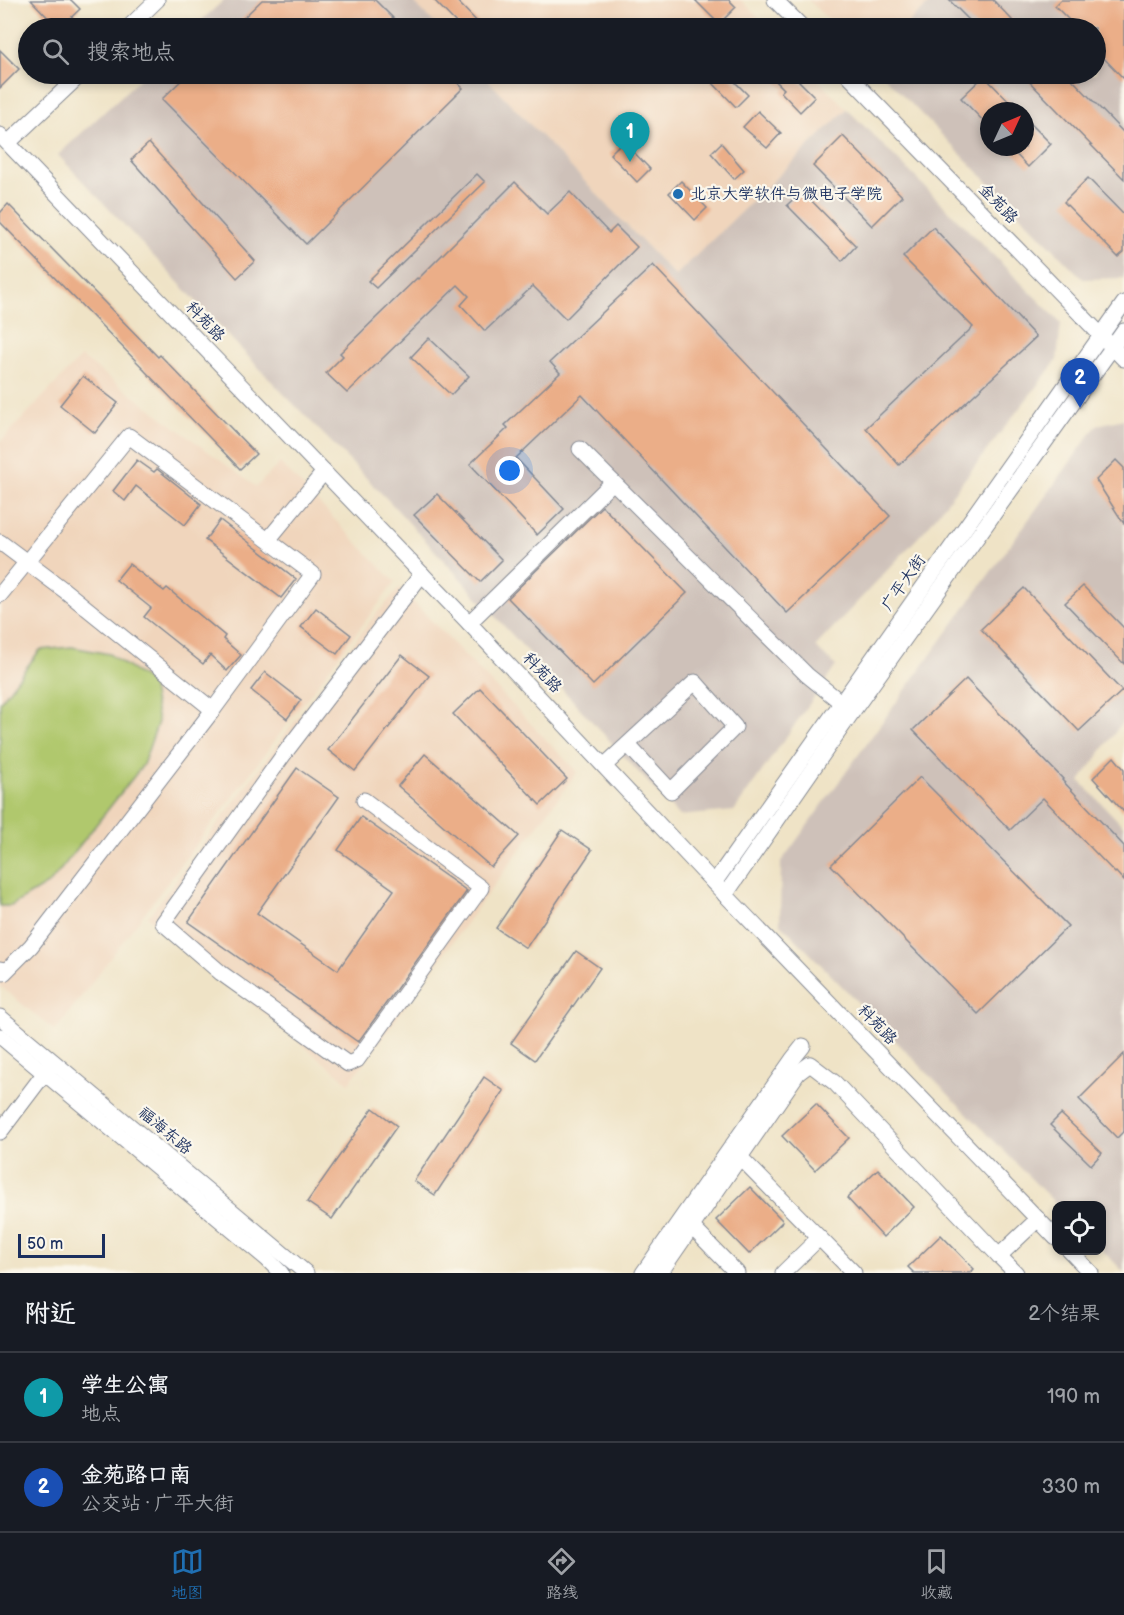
<!DOCTYPE html>
<html lang="zh">
<meta charset="utf-8">
<style>
:root{--surface:#171b24;--page:#242831;--text:#f1f3f6;--muted:#9ea1a6;--line:#363941;--accent:#1f6fb2}
body{margin:0;font-family:"Balsamiq Sans","LXGW WenKai TC",sans-serif;background:var(--page);color:var(--text)}
.controls{position:absolute;right:18px;bottom:18px;display:grid;overflow:hidden;border-radius:12px;box-shadow:0 3px 9px #0003}
.controls button{width:54px;height:54px;display:grid;place-items:center;padding:0;border:0;border-bottom:2px solid var(--line);background:var(--surface);color:var(--text);font:30px sans-serif}
.compass{position:absolute;left:980px;top:102px;width:54px;height:54px;border-radius:50%;background:var(--surface);box-shadow:0 3px 9px #0003;rotate:46deg}
.scale{position:absolute;left:18px;bottom:15px;width:87px;box-sizing:border-box;padding-left:6px;border:3px solid #1b2f5e;border-top:0;font-size:16px;line-height:21px;white-space:nowrap;color:#1b2f5e;-webkit-text-stroke:4px #fbf7ec;paint-order:stroke}
.you{position:absolute;left:510px;top:471px;width:21px;height:21px;margin:-15px;border:4px solid #fff;border-radius:50%;background:#1a73e8;box-shadow:0 0 0 9px #1a73e833}
.badge{display:grid;place-items:center;width:39px;height:39px;border-radius:50%;background:var(--accent);color:#fff;font-size:20px;font-weight:700}
.pin{position:absolute;translate:-50% -50px;filter:drop-shadow(0 2px 3px #0008)}
.pin::after{content:'';position:absolute;top:32px;width:21px;height:18px;background:inherit;clip-path:polygon(0 0,100% 0,50% 100%)}
.list{margin:0;padding:0;list-style:none}
h2{display:flex;justify-content:space-between;align-items:center;height:78px;margin:0;padding:0 24px;font-size:26px}
h2 small{font-size:20px;font-weight:400;color:var(--muted)}
.list li{display:grid;grid-template-columns:39px 1fr auto;gap:18px;align-items:center;box-sizing:border-box;height:90px;padding:0 24px;border-top:2px solid var(--line)}
.list b{display:block;font-size:22px;white-space:nowrap}
.list p{margin:0;font-size:20px;white-space:nowrap;color:var(--muted)}
.list em{font-size:20px;font-style:normal;color:var(--muted)}
.icon{flex:none;width:33px;height:33px;fill:none;stroke:currentColor;stroke-width:2;stroke-linecap:round;stroke-linejoin:round}
.map{position:relative;flex:none;width:1124px;height:1273px;overflow:hidden}
.search{position:absolute;background:var(--surface);box-shadow:0 3px 9px #0003;left:18px;right:18px;top:18px;height:66px;display:flex;align-items:center;gap:15px;box-sizing:border-box;padding:0 21px;border-radius:33px;color:var(--muted);font-size:22px}
.sheet{height:258px;background:var(--surface)}
nav{display:flex;justify-content:space-around;align-items:center;box-sizing:border-box;height:84px;border-top:2px solid var(--line);background:var(--surface);font-size:16px;color:var(--muted)}
nav a{display:grid;justify-items:center;gap:3px}
nav .on{color:var(--accent)}
.map>svg:first-child{display:block}
.built{fill:#f0d5bc}
.industrial{fill:#cec1b9;fill-rule:evenodd}
.green{fill:#b0c86d;stroke:#667c66;stroke-width:1.5}
.building{fill:#ebae88}
.lines{fill:none;stroke-linecap:round;stroke-linejoin:round}
.minor-casing{stroke:#858992;stroke-width:17}
.minor{stroke:#fff;stroke-width:15}
.poi-dot{fill:#1f6fb2;stroke:#fbf7ec;stroke-width:2}
.labels{text-anchor:middle;dominant-baseline:central;stroke-width:4.5;stroke-linejoin:round;paint-order:stroke}
.poi-label{font-size:16px;fill:#1b2f5e;stroke:#fbf7ec;text-anchor:start}
.street-label{font-size:16px;fill:#1b2f5e;stroke:#fbf7ec}
</style>
<div class="map">
<svg width="1124" height="1273" viewBox="0 0 1124 1273">
<rect width="100%" height="100%" fill="#fbf7ec"/>
<filter id="ink" filterUnits="userSpaceOnUse"><feTurbulence type="fractalNoise" baseFrequency=".0167" numOctaves="2"/><feDisplacementMap in="SourceGraphic" scale="12" xChannelSelector="R" yChannelSelector="G"/><feConvolveMatrix kernelMatrix="1 2 1 2 8 2 1 2 1" color-interpolation-filters="sRGB"/></filter>
<filter id="wash" filterUnits="userSpaceOnUse"><feTurbulence type="fractalNoise" baseFrequency=".008" numOctaves="4" result="noise"/><feDisplacementMap in="SourceGraphic" scale="24" xChannelSelector="R" yChannelSelector="G"/><feGaussianBlur stdDeviation="1.35" result="paint"/><feColorMatrix in="noise" values="0 0 0 0 0 0 0 0 0 0 0 0 0 0 0 0 0 1.4 0 .05"/><feComposite in="paint" operator="in"/></filter>
<g filter="url(#wash)">
<rect width="100%" height="100%" fill="#efe3c6"/>
<g class="built">
<polygon points="412,0 741,0 769,28 439,28"/>
<polygon points="808,0 933,0 903,28 837,28"/>
<polygon points="482,74 812,74 847,109 675,276"/>
<polygon points="81,357 256,487 280,463 395,582 55,1031 0,986 0,442"/>
<polygon points="400,588 577,772 349,1083 148,917 370,621"/>
</g>
<g class="industrial">
<polygon points="224,0 412,0 439,28 193,28"/>
<path d="M933,0H1124V278L1083,279L882,74H1096V28H903ZM989,111H1025V147H989Z"/>
<polygon points="145,74 482,74 675,276 847,109 1061,323 1057,360 925,530 815,647 836,666 734,811 679,816 389,501 277,387 58,155"/>
<polygon points="1124,419 1124,720 1080,781 1124,827 1124,1272 1102,1250 1102,1206 1057,1205 780,923 781,862 1097,425"/>
</g>
<polygon class="green" points="72,647 109,654 151,683 158,722 143,765 51,882 11,906 0,906 0,702 40,650"/>
<g id="blocks">
<g class="building">
<polygon points="31,0 71,0 80,9 60,28 58,28"/>
<polygon points="262,0 375,0 403,28 233,28"/>
<polygon points="434,0 456,0 483,28 461,28"/>
<polygon points="695,0 729,0 736,7 719,24"/>
<polygon points="949,0 993,0 1012,20 1003,28 977,28"/>
<polygon points="1061,0 1124,0 1124,79 1095,49 1095,28 1077,28 1055,6"/>
<polygon points="0,50 19,69 0,88"/>
<polygon points="188,74 448,74 463,88 306,244 162,99"/>
<polygon points="719,74 727,74 748,95 736,107 711,81"/>
<polygon points="769,74 792,74 815,97 800,112 781,92 784,89"/>
<polygon points="1022,74 1067,74 1124,133 1124,179"/>
<polygon points="984,76 1018,111 989,111 989,127 961,98"/>
<polygon points="758,111 781,133 767,148 743,127"/>
<polygon points="1025,118 1051,144 1028,167 1009,147 1025,147"/>
<polygon points="843,136 902,196 872,226 813,166"/>
<polygon points="623,141 650,169 637,182 610,154"/>
<polygon points="149,143 255,261 237,278 131,160"/>
<polygon points="721,143 744,170 734,179 711,153"/>
<polygon points="477,174 485,182 376,288 368,281"/>
<polygon points="1088,178 1124,215 1124,252 1118,257 1064,202"/>
<polygon points="681,181 707,208 695,220 669,193"/>
<polygon points="515,182 547,214 570,192 609,233 616,226 637,247 566,319 533,286 485,331 461,305 469,296 458,285 347,393 326,373 343,356 340,353 417,278 418,279"/>
<polygon points="802,191 856,246 842,261 787,205"/>
<polygon points="8,204 158,357 160,355 256,454 240,469 144,370 144,369 0,222 0,213"/>
<polygon points="933,227 1036,337 899,465 866,428 973,327 903,257"/>
<polygon points="653,265 890,516 787,613 582,395 516,458 564,509 537,535 470,464 508,428 505,425 560,373 550,362"/>
<polygon points="429,338 469,376 451,395 411,357"/>
<polygon points="83,376 118,403 95,433 60,405"/>
<polygon points="137,460 154,472 157,469 201,504 185,525 136,486 125,501 113,491"/>
<polygon points="1116,460 1124,468 1124,524 1096,480"/>
<polygon points="437,494 502,560 480,582 414,515"/>
<polygon points="602,506 687,593 593,685 508,598"/>
<polygon points="220,520 296,579 281,598 205,540"/>
<polygon points="129,564 164,591 167,588 225,636 223,639 241,655 227,671 210,655 203,664 144,617 151,608 116,580"/>
<polygon points="1083,586 1124,628 1124,664 1065,603"/>
<polygon points="1024,588 1122,691 1079,731 981,629"/>
<polygon points="316,608 351,635 337,654 301,627"/>
<polygon points="402,655 429,676 355,771 328,750"/>
<polygon points="265,672 301,700 287,719 251,690"/>
<polygon points="966,679 1063,779 1062,780 1124,846 1124,881 1116,872 1115,873 1043,798 1010,830 913,730"/>
<polygon points="480,688 567,779 540,805 453,714"/>
<polygon points="425,754 519,836 491,867 398,786"/>
<polygon points="1114,757 1124,769 1124,812 1093,778"/>
<polygon points="297,768 339,797 257,913 338,970 394,890 338,850 361,817 467,891 358,1042 188,922"/>
<polygon points="920,777 1068,926 978,1014 831,865"/>
<polygon points="562,830 592,850 526,948 496,928"/>
<polygon points="576,951 600,968 535,1060 511,1043"/>
<polygon points="1124,1054 1124,1131 1117,1138 1079,1099"/>
<polygon points="484,1077 504,1091 435,1195 414,1181"/>
<polygon points="816,1104 849,1138 815,1170 782,1136"/>
<polygon points="373,1108 397,1126 332,1219 307,1202"/>
<polygon points="1061,1114 1102,1153 1091,1165 1050,1125"/>
<polygon points="878,1169 914,1207 883,1237 847,1198"/>
<polygon points="750,1187 783,1221 749,1254 716,1220"/>
<polygon points="941,1235 974,1269 970,1273 914,1273 908,1267"/>
</g>
</g>
</g>
<g filter="url(#ink)">
<use href="#blocks" fill-opacity="0" stroke="#858992" stroke-width="1.5"/>
<g class="lines">
<defs>
<g id="minor">
<polyline points="775,0 803,28"/>
<polyline points="128,28 157,0"/>
<polyline points="847,74 1124,359"/>
<polyline points="0,135 469,623 714,883 1056,1238"/>
<polyline points="8,143 81,74"/>
<polyline points="580,449 807,675 848,708"/>
<polyline points="268,540 324,472"/>
<polyline points="0,542 64,590 213,710"/>
<polyline points="0,595 129,436 313,574 213,710 31,946 4,973 0,969"/>
<polyline points="469,623 613,482"/>
<polyline points="604,766 695,682 735,727 671,791 628,745"/>
<polyline points="364,800 481,888 357,1060 348,1064 221,973 163,923 287,750 422,574"/>
<polyline points="714,883 1124,303"/>
<polyline points="725,895 853,711 1124,331"/>
<polyline points="0,1017 306,1273"/>
<polyline points="0,1036 267,1259 281,1273"/>
<polyline points="0,1132 50,1066"/>
<polyline points="740,1157 854,1273"/>
<polyline points="692,1227 737,1273"/>
<polyline points="1069,1250 1091,1273"/>
<polyline points="999,1256 1016,1273"/>
<polyline points="643,1273 792,1060 803,1046"/>
<polyline points="660,1273 798,1073 810,1064 835,1083 999,1256 1038,1219"/>
<polyline points="783,1273 819,1238"/>
</g>
</defs>
<use href="#minor" class="minor-casing"/>
<use href="#minor" class="minor"/>
</g>
</g>
<circle class="poi-dot" cx="678" cy="194" r="6"/>
<g class="labels">
<g class="poi-label">
<text x="690" y="194">北京大学软件与微电子学院</text>
</g>
<g class="street-label">
<text transform="translate(998 204) rotate(46)">金苑路</text>
<text transform="translate(205 322) rotate(46)">科苑路</text>
<text transform="translate(904 583) rotate(-55)">广平大街</text>
<text transform="translate(542 673) rotate(47)">科苑路</text>
<text transform="translate(877 1025) rotate(46)">科苑路</text>
<text transform="translate(165 1131) rotate(40)">福海东路</text>
</g>
</g>
</svg>
<div class="controls">
<button><svg class="icon" aria-label="locate" viewBox="0 0 24 24"><circle cx="12" cy="12" r="6"/><path d="M12 2v4M12 18v4M2 12h4M18 12h4"/></svg></button>
</div>
<svg class="compass" viewBox="-18 -18 36 36"><path d="M0-13l5 13h-10z" fill="#e53935"/><path d="M0 13l5-13h-10z" fill="#9ea1a6"/></svg>
<div class="scale">50 m</div>
<div class="you"></div>
<div class="pin badge" style="left:630px;top:162px;background:#0f9aa8">1</div>
<div class="pin badge" style="left:1080px;top:408px;background:#1a4fb4">2</div>
<div class="search"><svg class="icon" aria-label="search" viewBox="0 0 24 24"><circle cx="10" cy="10" r="6"/><path d="M15 15l6 6"/></svg>搜索地点</div>
</div>
<section class="sheet">
<h2>附近<small>2个结果</small></h2>
<ul class="list">
<li><span class="badge" style="background:#0f9aa8">1</span><div><b>学生公寓</b><p>地点</p></div><em>190 m</em></li>
<li><span class="badge" style="background:#1a4fb4">2</span><div><b>金苑路口南</b><p>公交站 · 广平大街</p></div><em>330 m</em></li>
</ul>
</section>
<nav>
<a class="on"><svg class="icon" aria-label="map" viewBox="0 0 24 24"><path d="M3 6l6-2 6 2 6-2v14l-6 2-6-2-6 2zM9 4v14M15 6v14"/></svg>地图</a>
<a><svg class="icon" aria-label="directions" viewBox="0 0 24 24"><path d="M12 3l9 9-9 9-9-9zM9 14v-3h6M13 9l2 2-2 2"/></svg>路线</a>
<a><svg class="icon" aria-label="saved" viewBox="0 0 24 24"><path d="M7 4h10v16l-5-4-5 4z"/></svg>收藏</a>
</nav>
